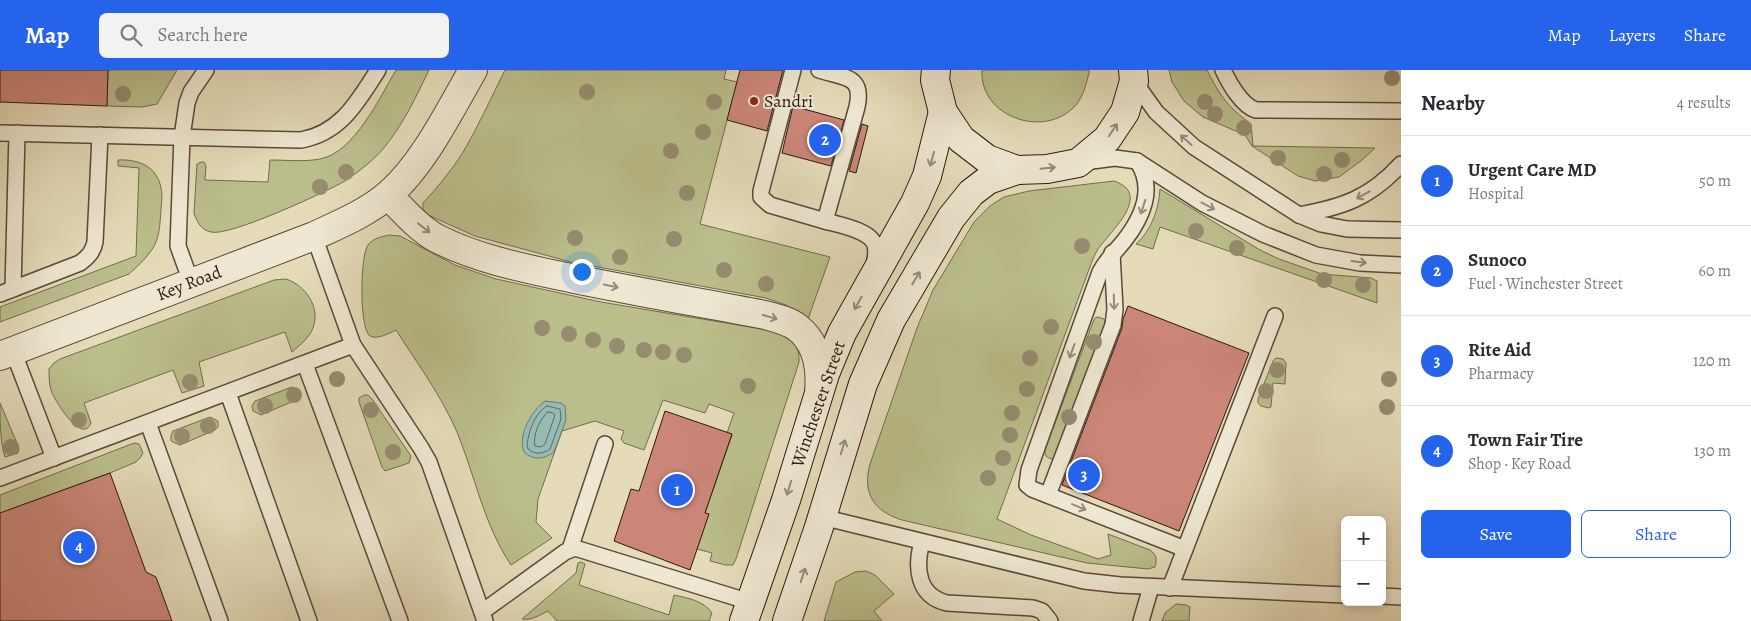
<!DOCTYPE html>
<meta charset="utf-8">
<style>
:root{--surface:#fff;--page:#f2f2f3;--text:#2b2b33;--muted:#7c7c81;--line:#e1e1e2;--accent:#2563eb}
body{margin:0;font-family:Alegreya,serif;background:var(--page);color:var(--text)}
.controls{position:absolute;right:15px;bottom:15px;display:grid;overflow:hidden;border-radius:8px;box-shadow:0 2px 8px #0003}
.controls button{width:45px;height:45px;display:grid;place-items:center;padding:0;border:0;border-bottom:1px solid var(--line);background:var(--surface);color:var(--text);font:25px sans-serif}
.you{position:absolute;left:581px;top:201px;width:18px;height:18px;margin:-12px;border:4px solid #fff;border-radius:50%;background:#1a73e8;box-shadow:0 0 0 8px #1a73e833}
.badge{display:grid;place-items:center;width:32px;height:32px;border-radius:50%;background:var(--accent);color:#fff;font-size:16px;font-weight:700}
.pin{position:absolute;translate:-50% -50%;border:2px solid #fff;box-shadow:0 1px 5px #0006}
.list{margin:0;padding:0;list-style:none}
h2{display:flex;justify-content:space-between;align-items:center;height:65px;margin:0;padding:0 20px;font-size:21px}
h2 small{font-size:16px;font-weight:400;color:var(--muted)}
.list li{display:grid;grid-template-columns:32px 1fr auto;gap:15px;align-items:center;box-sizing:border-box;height:90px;padding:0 20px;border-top:1px solid var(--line)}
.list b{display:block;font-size:19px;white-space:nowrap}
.list p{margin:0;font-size:16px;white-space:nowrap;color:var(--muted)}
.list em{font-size:16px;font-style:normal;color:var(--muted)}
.actions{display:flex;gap:10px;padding:15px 20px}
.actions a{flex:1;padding:11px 0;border:1px solid var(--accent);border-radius:8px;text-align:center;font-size:18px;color:var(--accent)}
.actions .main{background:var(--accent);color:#fff}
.icon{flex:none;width:28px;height:28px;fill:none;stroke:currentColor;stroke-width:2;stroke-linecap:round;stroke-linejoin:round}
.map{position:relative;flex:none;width:1401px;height:551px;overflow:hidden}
header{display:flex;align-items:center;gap:30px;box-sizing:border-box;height:70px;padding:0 25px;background:var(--accent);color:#fff}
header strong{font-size:24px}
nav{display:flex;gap:28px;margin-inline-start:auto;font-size:18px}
.search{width:350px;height:45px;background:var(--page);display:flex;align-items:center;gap:12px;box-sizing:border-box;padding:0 18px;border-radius:8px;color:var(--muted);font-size:19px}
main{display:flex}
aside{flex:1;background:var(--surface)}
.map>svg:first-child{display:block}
.green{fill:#babe8b;stroke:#726c4d}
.water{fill:#96bbb3;stroke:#6b7a71}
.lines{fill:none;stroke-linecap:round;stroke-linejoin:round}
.shore{stroke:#606a61;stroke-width:1}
.building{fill:#cb8678;stroke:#2b190f}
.lane-casing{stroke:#5a4a3a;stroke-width:18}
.street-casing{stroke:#5a4a3a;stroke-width:30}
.secondary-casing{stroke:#2b190f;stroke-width:30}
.lane{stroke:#eee8d2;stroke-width:15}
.street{stroke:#eee8d2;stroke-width:28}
.secondary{stroke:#eee8d2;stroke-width:28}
.tree{fill:#968c70}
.oneway{stroke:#968b7a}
.poi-dot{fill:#8f2418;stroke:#eee8d2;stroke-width:2}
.labels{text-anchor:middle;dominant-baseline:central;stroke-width:4;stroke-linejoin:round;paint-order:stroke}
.poi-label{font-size:18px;fill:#2b190f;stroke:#eee8d2;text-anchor:start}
.street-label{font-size:18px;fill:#2b190f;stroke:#eee8d2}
</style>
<header>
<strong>Map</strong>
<div class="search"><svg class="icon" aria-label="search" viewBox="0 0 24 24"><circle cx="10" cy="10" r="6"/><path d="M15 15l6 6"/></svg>Search here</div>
<nav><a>Map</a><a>Layers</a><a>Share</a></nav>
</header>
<main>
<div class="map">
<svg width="1401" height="551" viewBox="0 0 1401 551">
<rect width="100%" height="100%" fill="#e5dbb9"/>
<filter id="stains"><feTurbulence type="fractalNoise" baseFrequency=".004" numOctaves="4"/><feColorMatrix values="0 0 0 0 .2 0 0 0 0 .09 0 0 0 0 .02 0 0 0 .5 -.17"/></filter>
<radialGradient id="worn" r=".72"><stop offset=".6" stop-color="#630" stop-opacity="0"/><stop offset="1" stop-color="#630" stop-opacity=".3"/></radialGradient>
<g class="green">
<polygon points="108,0 177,0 157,34 142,37 107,36"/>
<path d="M396,0H429C416,27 403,55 383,79C373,91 358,102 345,111C326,122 229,167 211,162C201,160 197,152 194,143L197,94L201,92H204L206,96L205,110L268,112L270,90C287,90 304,92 320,89C354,83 380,27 396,0Z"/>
<path d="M505,0H726L724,9L737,12L700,154L830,187L808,249L786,235L766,228L571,192L475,166L428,145L423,139V133C437,118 450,102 462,84C478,57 491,28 505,0Z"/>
<path d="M982,0H1089V3C1086,14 1084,25 1076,35C1045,70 979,47 982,0Z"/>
<path d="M1169,0H1207C1220,26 1228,37 1251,54L1253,76L1375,78L1362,90L1339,107L1315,111L1298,106L1252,76L1245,65L1203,47L1184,31L1172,12Z"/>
<path d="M118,90C138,89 157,96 161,118C163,125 161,134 161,141C160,151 160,162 156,172C151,184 139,195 129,204L0,252V237L136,186L139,98L118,96Z"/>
<path d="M1114,111C1153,124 1111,161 1098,179C1095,184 1093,189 1091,194L997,449L1031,465L1098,489L1111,485L1108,464L1150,480C1157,485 1157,490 1155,497L1148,499L1087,493L902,450C874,441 862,424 870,394L917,258L933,220L974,152L990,136L1004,127L1029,121Z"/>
<path d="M1160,119L1260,180L1279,189L1322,204L1371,208L1377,211V233L1160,157L1153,179L1136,174C1151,161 1159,139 1160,119Z"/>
<path d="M389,165L400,166L455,195L496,209L601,232L774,261C791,265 800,274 799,292L736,489L733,495H726L710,491L712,483L697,479L708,444L705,443L732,365L727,363L734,343L709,334L705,343L663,330L644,380L624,373L621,369L624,361L595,351L562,361L538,429L536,452L552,468L511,495C484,455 475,406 457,362C441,325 417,293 396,260C390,263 377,270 370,266C359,259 360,185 368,175C373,168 381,167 389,165Z"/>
<path d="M286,209C305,215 321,237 313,258C309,268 300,275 292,282L285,262L199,292L204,316L182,323L173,300L84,333L91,353C82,375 56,332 52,323C49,315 49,307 49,299L54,293L60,289L274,210Z"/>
<path d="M1098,247L1104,249L1105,252L1104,258L1055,389C1046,389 1043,385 1046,377L1093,252L1095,248Z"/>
<polygon points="1276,288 1283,289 1286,293 1285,314 1273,313 1271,337 1269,338 1261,336 1258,333 1258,329 1273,291"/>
<polygon points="292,317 300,321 300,327 296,330 261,345 253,341 252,336 255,331"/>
<polygon points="364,325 368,325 372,329 411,386 409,393 385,401 382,397 359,332 359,328"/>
<path d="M0,333L19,378L18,383L5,387C0,373 0,349 0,333Z"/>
<polygon points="210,347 218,351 218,357 215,360 180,375 171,371 171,366 173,361"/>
<polygon points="134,373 139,374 143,383 140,388 136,392 110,403 0,443 0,425"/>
<path d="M581,492L585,494L579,515L669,545L674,525C688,528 704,531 712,543L709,551H557L548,541C540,545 531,551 522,549L576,503L578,493Z"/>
<polygon points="866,501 875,505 894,524 874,541 882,551 824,551 836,512 855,502"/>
<polygon points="1176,534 1186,535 1190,537 1189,551 1162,551 1165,543"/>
</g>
<path class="water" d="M545,331L561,333L565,336L566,350L554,382C544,389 534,391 524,382C517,366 532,340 545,331Z"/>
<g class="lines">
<g class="shore">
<path d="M547,336L560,339L561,349L550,379C543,384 535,385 528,379L527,375C529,360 534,344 547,336Z"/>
<path d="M548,342L553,343L555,345L545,374L541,377L535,376C532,367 540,348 548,342Z"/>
</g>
</g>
<g class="building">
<polygon points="0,0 108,0 107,36 0,32"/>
<polygon points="740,0 783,0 767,61 727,50"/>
<polygon points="793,36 844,50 831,96 782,83"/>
<polygon points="862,54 868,56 856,103 849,101"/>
<polygon points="1128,236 1249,283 1179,461 1062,415 1122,258 1123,249"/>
<polygon points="665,341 732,364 705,443 709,444 690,500 614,471 631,419 639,421"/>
<polygon points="110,403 146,502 156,507 172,551 0,551 0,443"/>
</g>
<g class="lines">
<defs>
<g id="lane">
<path d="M793,0L761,121V127L770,135L825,151L857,37C864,5 844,8 819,0"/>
<path d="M1223,0C1229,13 1242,36 1256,40L1401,41"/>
<polyline points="1134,11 1156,42 1194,77 1299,145 1321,154 1347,159 1401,160"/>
<path d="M0,63L301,70C341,63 358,31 378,0"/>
<path d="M1137,91C1156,118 1142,148 1124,171C1115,182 1107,189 1100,202L1029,400L1027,415L1032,419L1185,479"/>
<polyline points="1084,92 1115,88 1137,91 1202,133 1263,164 1316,185 1360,193 1401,195"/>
<path d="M1299,145C1343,137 1370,128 1401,94"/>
<path d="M825,151C839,155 870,160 875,175C877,182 875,189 874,196"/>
<polyline points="314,166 353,275"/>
<polyline points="191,212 178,176 182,67 187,33 191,22 206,0"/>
<polyline points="13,219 17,63"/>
<path d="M0,224L80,193C88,187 93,182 95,172L100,65"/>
<polyline points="13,281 54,388"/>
<polyline points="305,294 400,551"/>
<polyline points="228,323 309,551"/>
<polyline points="148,353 220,551"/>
<polyline points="0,408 353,275 421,378 429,392 485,551"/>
<polyline points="1048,425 1113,255 1115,239 1112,183"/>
<polyline points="822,447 1084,511 1120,515 1345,525"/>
<path d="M922,472C915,497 917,526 947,533L1033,538L1042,541L1050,551"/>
<polyline points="570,479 605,374"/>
<polyline points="1170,518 1275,246"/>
<polyline points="1382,526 1401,527"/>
<polyline points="482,542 565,482 575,478 750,532"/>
<polyline points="1141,551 1151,517"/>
</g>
<g id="street">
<path d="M388,125C403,140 418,158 436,168C479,190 528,199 575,209C638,222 702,233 765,245C777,248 789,251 798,258C818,274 821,300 819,323"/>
<path d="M0,286L314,166C340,154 367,143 389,124C423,95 450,40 473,0"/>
</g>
<g id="secondary">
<polyline points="936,0 935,10 943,42 961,69 987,89 1017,100 1047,99 1078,93 1107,69 1125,42 1134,11 1133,0"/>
<polyline points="744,551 786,430 825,304 842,263 915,133 927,106 943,42"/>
<polyline points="787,551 819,457 863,314 891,250 951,148 971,123 988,110 1017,100"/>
</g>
</defs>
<use href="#lane" class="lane-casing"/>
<use href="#street" class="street-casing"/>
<use href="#secondary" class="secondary-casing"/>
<use href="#lane" class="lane"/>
<use href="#street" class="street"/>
<use href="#secondary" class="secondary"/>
</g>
<g class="tree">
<circle cx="1392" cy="8" r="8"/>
<circle cx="587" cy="22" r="8"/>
<circle cx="123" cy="24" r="8"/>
<circle cx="714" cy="32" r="8"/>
<circle cx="1205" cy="32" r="8"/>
<circle cx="1215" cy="44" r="8"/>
<circle cx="1244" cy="58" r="8"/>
<circle cx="703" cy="62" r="8"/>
<circle cx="671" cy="81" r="8"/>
<circle cx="1278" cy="88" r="8"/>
<circle cx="1342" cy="90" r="8"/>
<circle cx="346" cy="102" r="8"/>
<circle cx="1324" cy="104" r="8"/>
<circle cx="320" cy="117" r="8"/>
<circle cx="687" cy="123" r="8"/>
<circle cx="1196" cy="161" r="8"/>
<circle cx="575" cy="168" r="8"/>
<circle cx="674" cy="169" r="8"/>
<circle cx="1082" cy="176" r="8"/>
<circle cx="1237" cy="178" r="8"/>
<circle cx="620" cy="187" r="8"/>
<circle cx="724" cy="200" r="8"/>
<circle cx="1324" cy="210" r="8"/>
<circle cx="766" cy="214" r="8"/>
<circle cx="1363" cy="215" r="8"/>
<circle cx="1051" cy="257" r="8"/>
<circle cx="542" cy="258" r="8"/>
<circle cx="569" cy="264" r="8"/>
<circle cx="593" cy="270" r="8"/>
<circle cx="1094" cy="272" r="8"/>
<circle cx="617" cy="276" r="8"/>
<circle cx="644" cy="280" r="8"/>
<circle cx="663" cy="282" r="8"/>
<circle cx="684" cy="285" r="8"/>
<circle cx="1030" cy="288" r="8"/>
<circle cx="1277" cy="300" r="8"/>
<circle cx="337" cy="309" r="8"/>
<circle cx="1389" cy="309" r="8"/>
<circle cx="190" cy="312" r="8"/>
<circle cx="748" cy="316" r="8"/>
<circle cx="1027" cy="319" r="8"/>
<circle cx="1266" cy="321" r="8"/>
<circle cx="294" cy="325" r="8"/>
<circle cx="265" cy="336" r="8"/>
<circle cx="1387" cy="337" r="8"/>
<circle cx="371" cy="340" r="8"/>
<circle cx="1012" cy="343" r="8"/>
<circle cx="1069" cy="347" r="8"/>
<circle cx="79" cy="350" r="8"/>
<circle cx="208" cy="356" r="8"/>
<circle cx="1010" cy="365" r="8"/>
<circle cx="182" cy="366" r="8"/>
<circle cx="11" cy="377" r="8"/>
<circle cx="393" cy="382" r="8"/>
<circle cx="1003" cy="388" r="8"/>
<circle cx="988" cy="408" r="8"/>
</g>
<defs><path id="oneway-shaft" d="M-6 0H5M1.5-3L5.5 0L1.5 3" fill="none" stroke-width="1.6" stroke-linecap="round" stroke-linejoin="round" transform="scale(1.25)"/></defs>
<g class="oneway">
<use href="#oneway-shaft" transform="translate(1113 60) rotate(-56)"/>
<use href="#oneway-shaft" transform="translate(1186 70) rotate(-138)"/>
<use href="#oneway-shaft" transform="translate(932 89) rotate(106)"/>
<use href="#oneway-shaft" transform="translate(1048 98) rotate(-6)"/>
<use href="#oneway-shaft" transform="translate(1363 125) rotate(151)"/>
<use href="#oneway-shaft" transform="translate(1208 136) rotate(28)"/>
<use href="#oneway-shaft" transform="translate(1143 137) rotate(108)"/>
<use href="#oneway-shaft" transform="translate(424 158) rotate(38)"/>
<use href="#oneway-shaft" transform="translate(1359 192) rotate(7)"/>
<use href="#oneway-shaft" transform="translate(916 208) rotate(-59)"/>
<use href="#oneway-shaft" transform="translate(611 216) rotate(12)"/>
<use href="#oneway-shaft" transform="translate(1114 232) rotate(88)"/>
<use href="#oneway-shaft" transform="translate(858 233) rotate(119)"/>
<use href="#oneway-shaft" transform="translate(770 247) rotate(15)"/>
<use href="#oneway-shaft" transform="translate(1072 281) rotate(110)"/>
<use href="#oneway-shaft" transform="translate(843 377) rotate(-73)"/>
<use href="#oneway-shaft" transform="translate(789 418) rotate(107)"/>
<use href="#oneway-shaft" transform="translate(1079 437) rotate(22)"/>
<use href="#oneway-shaft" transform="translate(803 505) rotate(-72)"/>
</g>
<circle class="poi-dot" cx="754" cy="31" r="5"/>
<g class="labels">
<g class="poi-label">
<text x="764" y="31">Sandri</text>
</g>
<g class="street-label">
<text transform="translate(189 213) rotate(-21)">Key Road</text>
<text transform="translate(818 334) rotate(-71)">Winchester Street</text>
</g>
</g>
<rect width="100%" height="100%" filter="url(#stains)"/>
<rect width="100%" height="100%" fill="url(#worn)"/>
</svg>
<div class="controls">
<button>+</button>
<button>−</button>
</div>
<div class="you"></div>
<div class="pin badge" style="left:677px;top:420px">1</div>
<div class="pin badge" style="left:825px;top:70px">2</div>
<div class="pin badge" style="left:1084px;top:405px">3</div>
<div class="pin badge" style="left:79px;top:477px">4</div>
</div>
<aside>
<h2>Nearby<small>4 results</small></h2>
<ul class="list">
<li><span class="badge">1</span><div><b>Urgent Care MD</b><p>Hospital</p></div><em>50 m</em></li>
<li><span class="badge">2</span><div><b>Sunoco</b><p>Fuel · Winchester Street</p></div><em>60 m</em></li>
<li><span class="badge">3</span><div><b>Rite Aid</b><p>Pharmacy</p></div><em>120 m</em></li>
<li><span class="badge">4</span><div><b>Town Fair Tire</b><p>Shop · Key Road</p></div><em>130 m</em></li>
</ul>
<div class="actions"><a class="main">Save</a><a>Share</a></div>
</aside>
</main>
